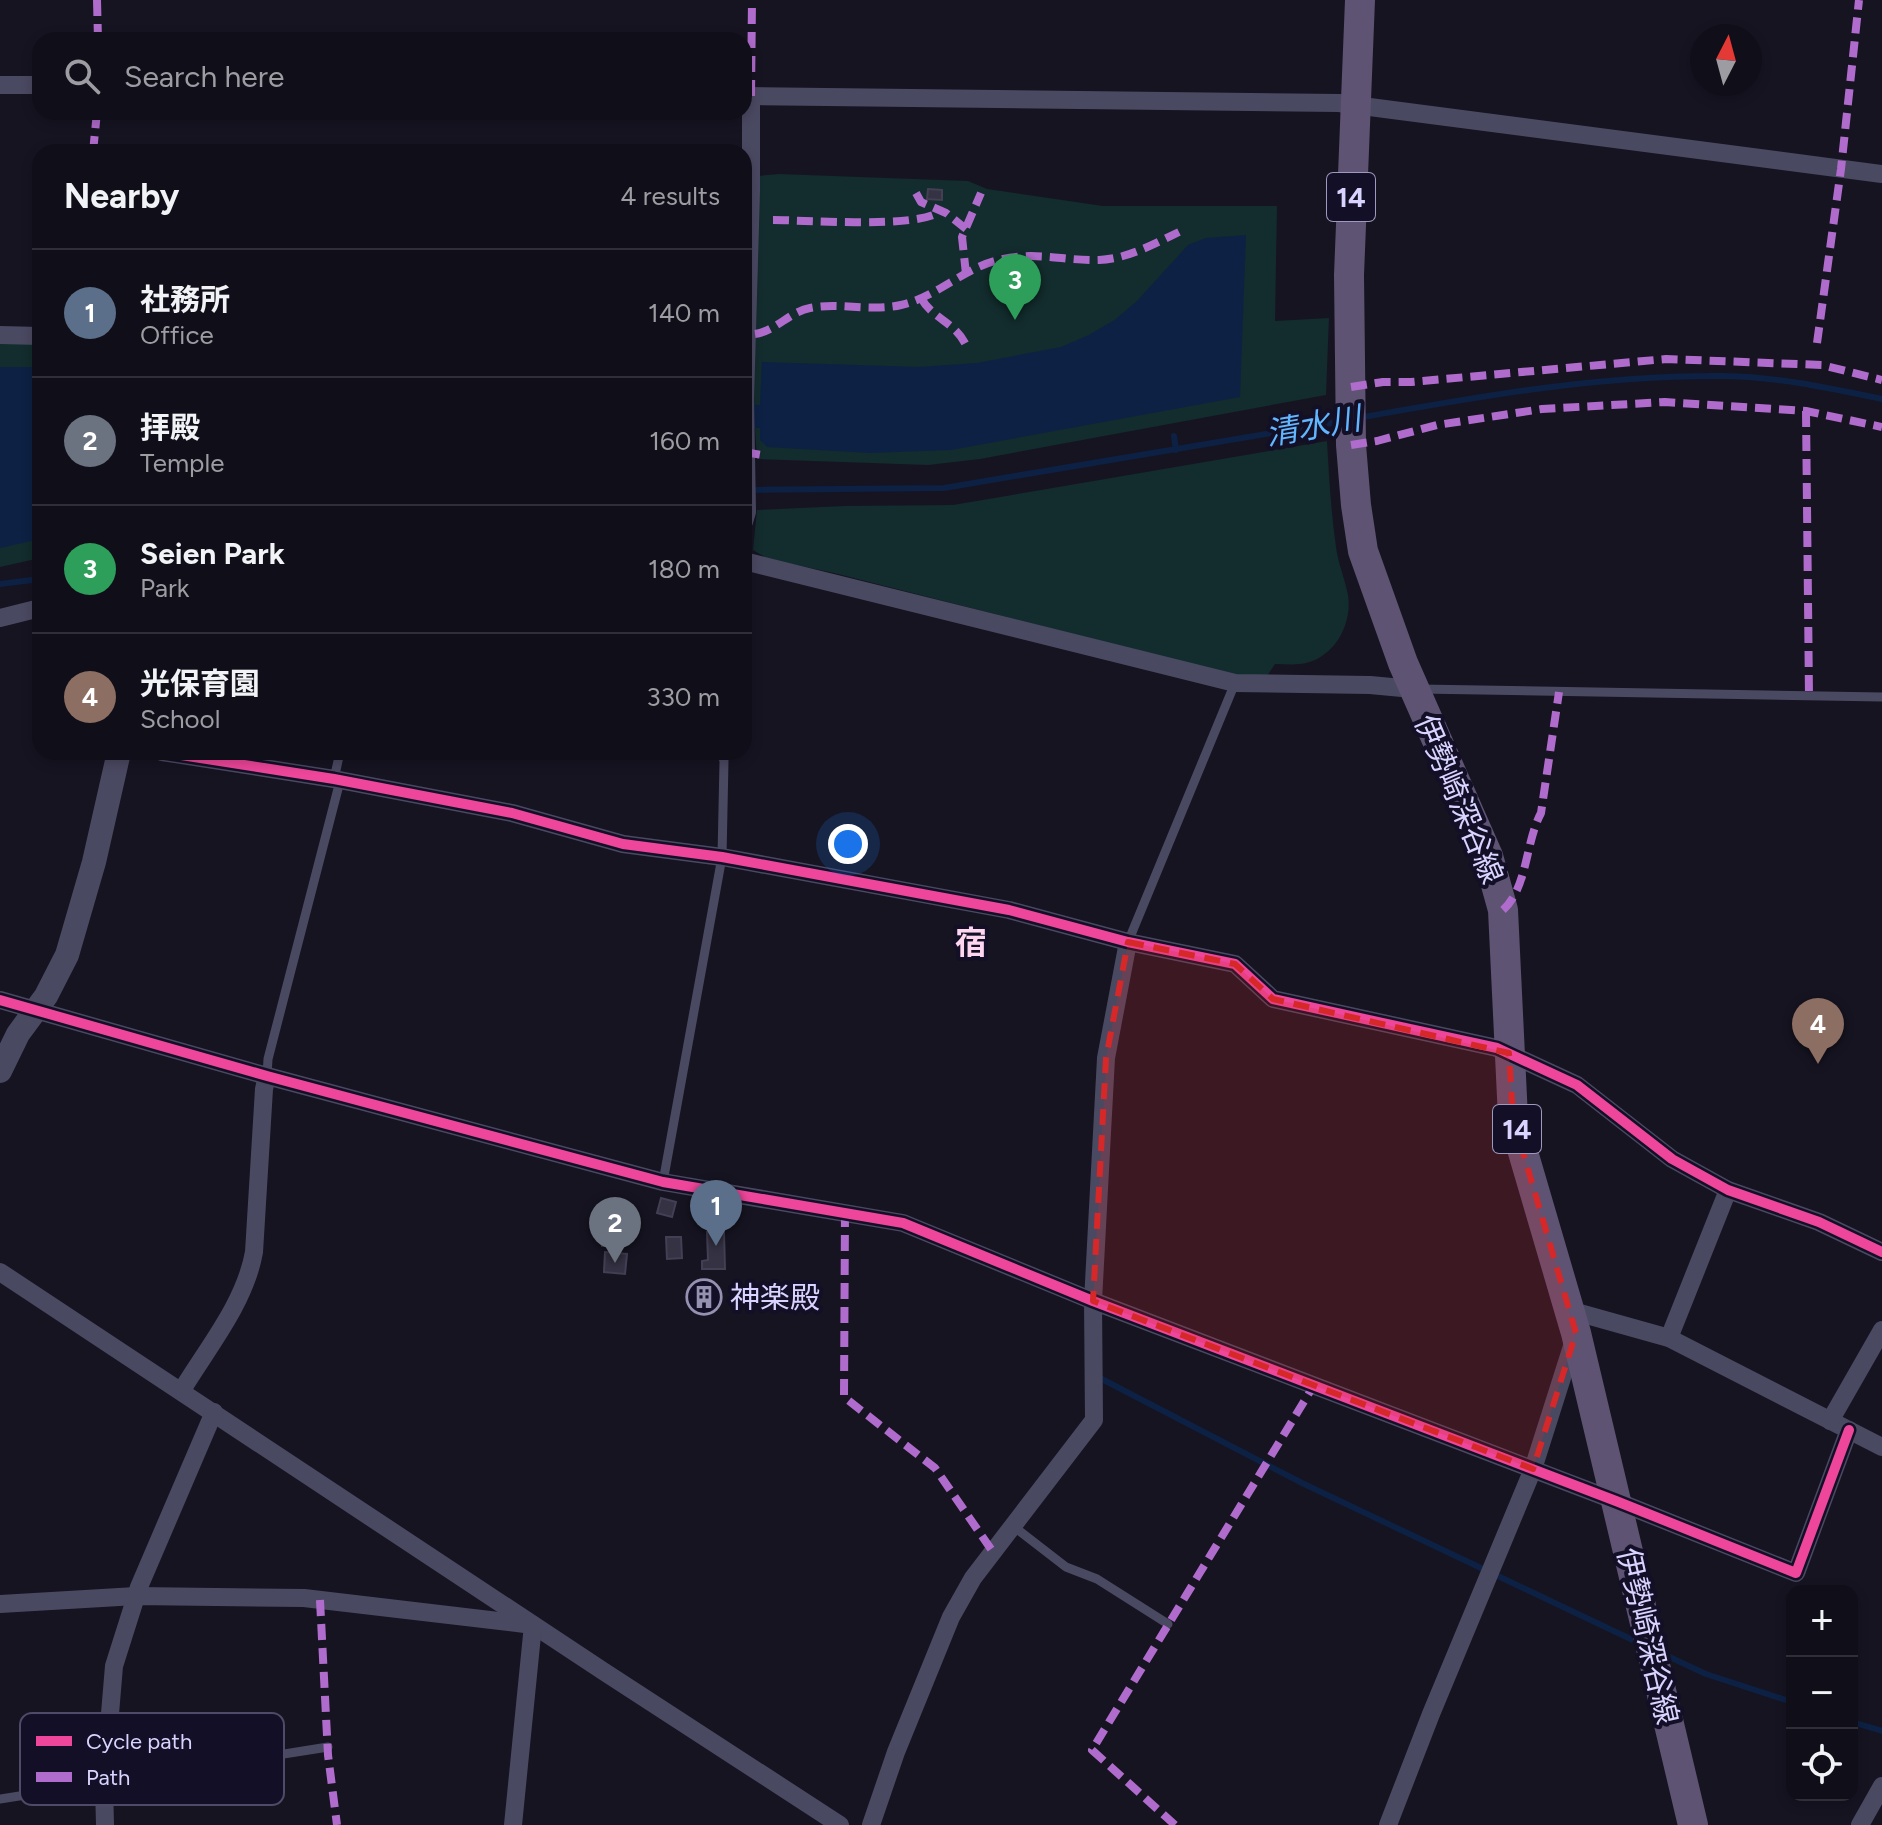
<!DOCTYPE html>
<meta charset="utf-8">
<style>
:root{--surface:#100f19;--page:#191822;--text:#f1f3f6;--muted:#9c9ca2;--line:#302f38;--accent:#db2777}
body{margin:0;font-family:Figtree,"Noto Sans JP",sans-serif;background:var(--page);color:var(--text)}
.controls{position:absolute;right:24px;bottom:24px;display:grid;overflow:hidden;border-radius:16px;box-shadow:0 4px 12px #0003}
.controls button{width:72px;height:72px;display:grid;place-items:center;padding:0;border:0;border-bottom:2px solid var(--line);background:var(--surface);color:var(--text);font:40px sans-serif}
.compass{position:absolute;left:1690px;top:24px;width:72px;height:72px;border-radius:50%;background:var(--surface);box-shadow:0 4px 12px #0003;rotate:6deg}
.you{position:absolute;left:848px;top:844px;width:28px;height:28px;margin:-20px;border:6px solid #fff;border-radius:50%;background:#1a73e8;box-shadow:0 0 0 12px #1a73e833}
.badge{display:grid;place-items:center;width:52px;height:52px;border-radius:50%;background:var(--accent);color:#fff;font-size:26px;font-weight:700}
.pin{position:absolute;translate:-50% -66px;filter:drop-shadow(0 2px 4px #0008)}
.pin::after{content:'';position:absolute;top:42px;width:28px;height:24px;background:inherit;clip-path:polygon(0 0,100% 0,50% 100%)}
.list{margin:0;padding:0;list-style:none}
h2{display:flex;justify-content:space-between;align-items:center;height:104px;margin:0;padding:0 32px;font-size:34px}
h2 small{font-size:26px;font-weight:400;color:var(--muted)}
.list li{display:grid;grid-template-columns:52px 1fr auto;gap:24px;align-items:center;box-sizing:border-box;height:128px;padding:0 32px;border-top:2px solid var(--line)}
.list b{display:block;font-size:30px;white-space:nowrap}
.list p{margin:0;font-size:26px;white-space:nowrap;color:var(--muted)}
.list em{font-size:26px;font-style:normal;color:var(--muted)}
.icon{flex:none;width:44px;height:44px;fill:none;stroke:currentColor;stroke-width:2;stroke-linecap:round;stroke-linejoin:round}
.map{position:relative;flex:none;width:1882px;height:1825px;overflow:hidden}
.search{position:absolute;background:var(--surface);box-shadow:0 4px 12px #0003;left:32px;top:32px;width:720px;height:88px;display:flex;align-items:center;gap:20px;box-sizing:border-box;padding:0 28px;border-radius:24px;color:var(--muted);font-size:30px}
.panel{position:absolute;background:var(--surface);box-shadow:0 4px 12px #0003;left:32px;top:144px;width:720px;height:616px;border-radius:24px}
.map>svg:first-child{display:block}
.green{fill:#132c2d}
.water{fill:#0d2144}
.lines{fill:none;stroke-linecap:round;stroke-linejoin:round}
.stream{stroke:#0d2144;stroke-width:6}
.building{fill:#343243;stroke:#433f54;stroke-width:2}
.service{stroke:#4a4962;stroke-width:9}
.minor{stroke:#4a4962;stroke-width:18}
.tertiary{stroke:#4a4962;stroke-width:24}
.primary{stroke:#5e5373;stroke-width:30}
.quiet{stroke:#b06ccc;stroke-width:8;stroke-dasharray:16 8;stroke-linecap:butt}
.cycleway-casing{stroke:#130f26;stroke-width:15}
.cycleway{stroke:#ed469a;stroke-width:10}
.marked{fill:#d62828;fill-opacity:0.2;stroke:#d62828;stroke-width:6;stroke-dasharray:16 10;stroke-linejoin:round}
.labels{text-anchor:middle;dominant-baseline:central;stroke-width:8;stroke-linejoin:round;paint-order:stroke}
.shield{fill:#130f26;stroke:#9e99be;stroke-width:2}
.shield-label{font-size:28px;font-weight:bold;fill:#d9d4ff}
.street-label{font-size:30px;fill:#d9d4ff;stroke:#130f26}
.poi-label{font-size:30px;fill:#d9d4ff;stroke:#130f26;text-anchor:start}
.water-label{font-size:32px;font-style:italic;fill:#62b6ff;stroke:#130f26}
.neighbourhood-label{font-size:32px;font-weight:bold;fill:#ffd6f0;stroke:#130f26}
.key{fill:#130f26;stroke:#4e4a67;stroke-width:2}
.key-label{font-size:22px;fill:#d9d4ff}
</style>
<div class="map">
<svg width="1882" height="1825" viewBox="0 0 1882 1825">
<rect width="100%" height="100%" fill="#161421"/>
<g class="green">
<polygon points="779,174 968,181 987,189 1103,206 1277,206 1275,321 1329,318 1326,395 980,459 928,465 757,459 753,398 758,176"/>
<polygon points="0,344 40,344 40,558 0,567"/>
<path d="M1327,441C1329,476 1331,512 1336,547C1338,563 1345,579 1348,595C1353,626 1332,661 1300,664C1292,665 1283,664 1275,664L1267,676L1234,675L834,573L768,559L753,550L757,510L845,506L953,505Z"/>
</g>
<g class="water">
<polygon points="1246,235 1240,397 951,450 870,453 767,447 760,440 760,428 744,428 744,404 760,405 762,362 919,367 977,363 1061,347 1089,335 1116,319 1138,300 1188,245 1206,238"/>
<polygon points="0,367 40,367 40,539 0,548"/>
</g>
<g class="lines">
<g class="stream">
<path d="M1358,418C1477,397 1597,375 1720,376C1774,376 1829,388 1882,399"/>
<polyline points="1174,436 1176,450"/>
<polyline points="748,490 944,488 1343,421"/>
<polyline points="0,584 40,579"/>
<polyline points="1096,1376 1302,1483 1639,1643"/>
<polyline points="1663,1654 1706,1674 1792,1702"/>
<polyline points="1852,1722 1882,1731"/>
</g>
</g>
<g class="building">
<polygon points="928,189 942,190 942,200 927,199"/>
<polygon points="661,1198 676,1202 672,1217 657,1213"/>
<polygon points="624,1224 625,1246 602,1246 601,1225"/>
<polygon points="707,1232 724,1232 725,1269 702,1269 702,1261 708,1260"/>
<polygon points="666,1237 681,1237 682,1258 667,1259"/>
<polygon points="605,1252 627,1254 625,1274 604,1272"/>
<polygon points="713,1287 713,1306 696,1306 696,1288"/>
</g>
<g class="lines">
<g class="service">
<polyline points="1420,689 1882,697"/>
<polyline points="334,779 340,752"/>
<polyline points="1128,942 1235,683"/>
<polyline points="267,1076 268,1059 340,781"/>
<polyline points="663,1182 722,857 724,761 721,752"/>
<polyline points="1013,1526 1066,1567 1097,1579 1168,1624"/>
<polyline points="0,1799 328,1747"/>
</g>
<g class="minor">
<polyline points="0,85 40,85"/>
<polyline points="744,96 1339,103 1882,174"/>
<polyline points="0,335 40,336"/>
<polyline points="744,522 747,512 745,399 751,191 751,96"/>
<polyline points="744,561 1235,683 1370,685 1413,689"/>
<polyline points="0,618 40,608"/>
<polyline points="162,752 334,779 512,813 623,844 722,857 1009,910 1128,942 1235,964 1273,999 1497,1048 1577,1085 1672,1159 1728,1190 1819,1222 1882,1252"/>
<polyline points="0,1000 267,1076 663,1182 903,1223 1093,1301 1616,1501 1796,1573 1849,1430"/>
<polyline points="0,1272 603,1671 840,1825"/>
<polyline points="1569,1310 1669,1338 1882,1447"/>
<polyline points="1669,1338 1728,1190"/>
<path d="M182,1390C208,1347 245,1303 254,1252L264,1089L267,1076"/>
<polyline points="1830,1421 1882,1330"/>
<polyline points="0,1604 136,1596 304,1598 533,1625 513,1825"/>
<polyline points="105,1825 104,1785 114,1666 139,1587 214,1412"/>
<polyline points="871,1825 896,1752 951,1617 973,1578 1094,1420 1093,1301 1106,1058 1128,942"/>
<polyline points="1388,1825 1431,1714 1533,1469 1574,1340"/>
<polyline points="1860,1825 1882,1786"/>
</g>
<polyline class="tertiary" points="0,1071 18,1034 46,996 67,955 94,862 119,752"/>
<polyline class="primary" points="1360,0 1349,275 1351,445 1356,505 1363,551 1403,663 1488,856 1503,910 1513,1118 1576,1333 1693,1825"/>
<g class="quiet">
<polyline points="97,0 98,40"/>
<polyline points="751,96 752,0"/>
<polyline points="93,152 97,112"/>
<polyline points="916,193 921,202 946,213 966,229"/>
<path d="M773,220C807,220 918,229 941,211"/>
<polyline points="966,274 962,237 981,193"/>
<path d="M921,298C934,321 958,322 968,350"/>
<path d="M755,334C776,331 789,312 810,308C839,302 871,312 901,305C936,297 962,270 995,261C1033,250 1062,261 1099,260C1127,259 1154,244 1179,232"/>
<polyline points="1817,343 1841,169 1859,0"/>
<polyline points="1351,387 1383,382 1411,382 1666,359 1822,365 1882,380"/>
<polyline points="1806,411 1809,696"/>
<polyline points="1351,445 1377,441 1437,425 1542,409 1665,402 1806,411 1882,427"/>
<polyline points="744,452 762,455"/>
<path d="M1503,910C1528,887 1525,843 1541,813L1559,692"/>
<polyline points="845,1211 844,1397 935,1468 993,1552"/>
<polyline points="320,1600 328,1755 337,1825"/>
<polyline points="1175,1825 1092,1750 1314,1385"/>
</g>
<defs>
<g id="cycleway">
<polyline points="162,752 334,779 512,813 623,844 722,857 1009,910 1128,942 1235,964 1273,999 1497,1048 1577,1085 1672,1159 1728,1190 1819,1222 1882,1252"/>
<polyline points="0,1000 267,1076 663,1182 903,1223 1093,1301 1616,1501 1796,1573 1849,1430"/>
</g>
</defs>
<use href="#cycleway" class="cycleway-casing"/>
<use href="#cycleway" class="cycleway"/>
</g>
<path class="marked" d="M1128,942L1235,964L1273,999L1509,1053L1513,1118L1576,1333L1533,1469L1093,1301L1106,1058Z"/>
<defs>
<symbol id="building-ring" viewBox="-11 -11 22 22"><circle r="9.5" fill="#130f26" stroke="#9591b1" stroke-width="1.5"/><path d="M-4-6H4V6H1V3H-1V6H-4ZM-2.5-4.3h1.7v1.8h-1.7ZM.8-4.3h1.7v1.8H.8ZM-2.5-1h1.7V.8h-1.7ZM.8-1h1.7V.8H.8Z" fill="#9591b1"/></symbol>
</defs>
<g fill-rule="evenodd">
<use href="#building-ring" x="684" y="1277" width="40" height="40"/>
</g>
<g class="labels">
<g class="shield">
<rect x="1327" y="173" width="48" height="48" rx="6"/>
<rect x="1493" y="1105" width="48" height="48" rx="6"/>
</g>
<g class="shield-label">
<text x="1351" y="197">14</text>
<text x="1517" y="1129">14</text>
</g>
<g class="street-label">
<text transform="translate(1459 799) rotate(67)">伊勢崎深谷線</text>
<text transform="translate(1648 1636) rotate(77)">伊勢崎深谷線</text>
</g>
<g class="poi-label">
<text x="730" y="1297">神楽殿</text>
</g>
<g class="water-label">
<text transform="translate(1313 426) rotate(-10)">清水川</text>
</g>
<g class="neighbourhood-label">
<text x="971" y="943">宿</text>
</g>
</g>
<rect x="20" y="1713" width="264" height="92" rx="12" class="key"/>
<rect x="36" y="1736" width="36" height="10" fill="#ed469a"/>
<rect x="36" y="1772" width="36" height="10" fill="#b06ccc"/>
<g class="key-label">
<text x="86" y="1749">Cycle path</text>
<text x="86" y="1785">Path</text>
</g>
</svg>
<div class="controls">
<button>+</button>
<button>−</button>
<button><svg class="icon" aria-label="locate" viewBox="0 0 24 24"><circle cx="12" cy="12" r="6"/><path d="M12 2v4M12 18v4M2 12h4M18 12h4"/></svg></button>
</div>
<svg class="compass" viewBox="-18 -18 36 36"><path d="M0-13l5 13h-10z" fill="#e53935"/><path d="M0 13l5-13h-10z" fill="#9c9ca2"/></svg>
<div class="you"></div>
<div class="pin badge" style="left:716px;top:1246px;background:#5c6f8a">1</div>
<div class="pin badge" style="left:615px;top:1263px;background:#6b7280">2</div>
<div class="pin badge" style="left:1015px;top:320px;background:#2e9e5b">3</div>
<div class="pin badge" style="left:1818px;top:1064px;background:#8d6e63">4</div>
<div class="search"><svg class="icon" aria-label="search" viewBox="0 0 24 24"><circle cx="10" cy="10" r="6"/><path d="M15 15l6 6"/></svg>Search here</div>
<section class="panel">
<h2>Nearby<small>4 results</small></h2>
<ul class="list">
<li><span class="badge" style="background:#5c6f8a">1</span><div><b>社務所</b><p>Office</p></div><em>140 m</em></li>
<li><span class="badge" style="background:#6b7280">2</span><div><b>拝殿</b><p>Temple</p></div><em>160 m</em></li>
<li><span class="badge" style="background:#2e9e5b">3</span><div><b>Seien Park</b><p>Park</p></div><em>180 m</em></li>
<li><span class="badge" style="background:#8d6e63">4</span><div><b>光保育園</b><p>School</p></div><em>330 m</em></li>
</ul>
</section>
</div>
